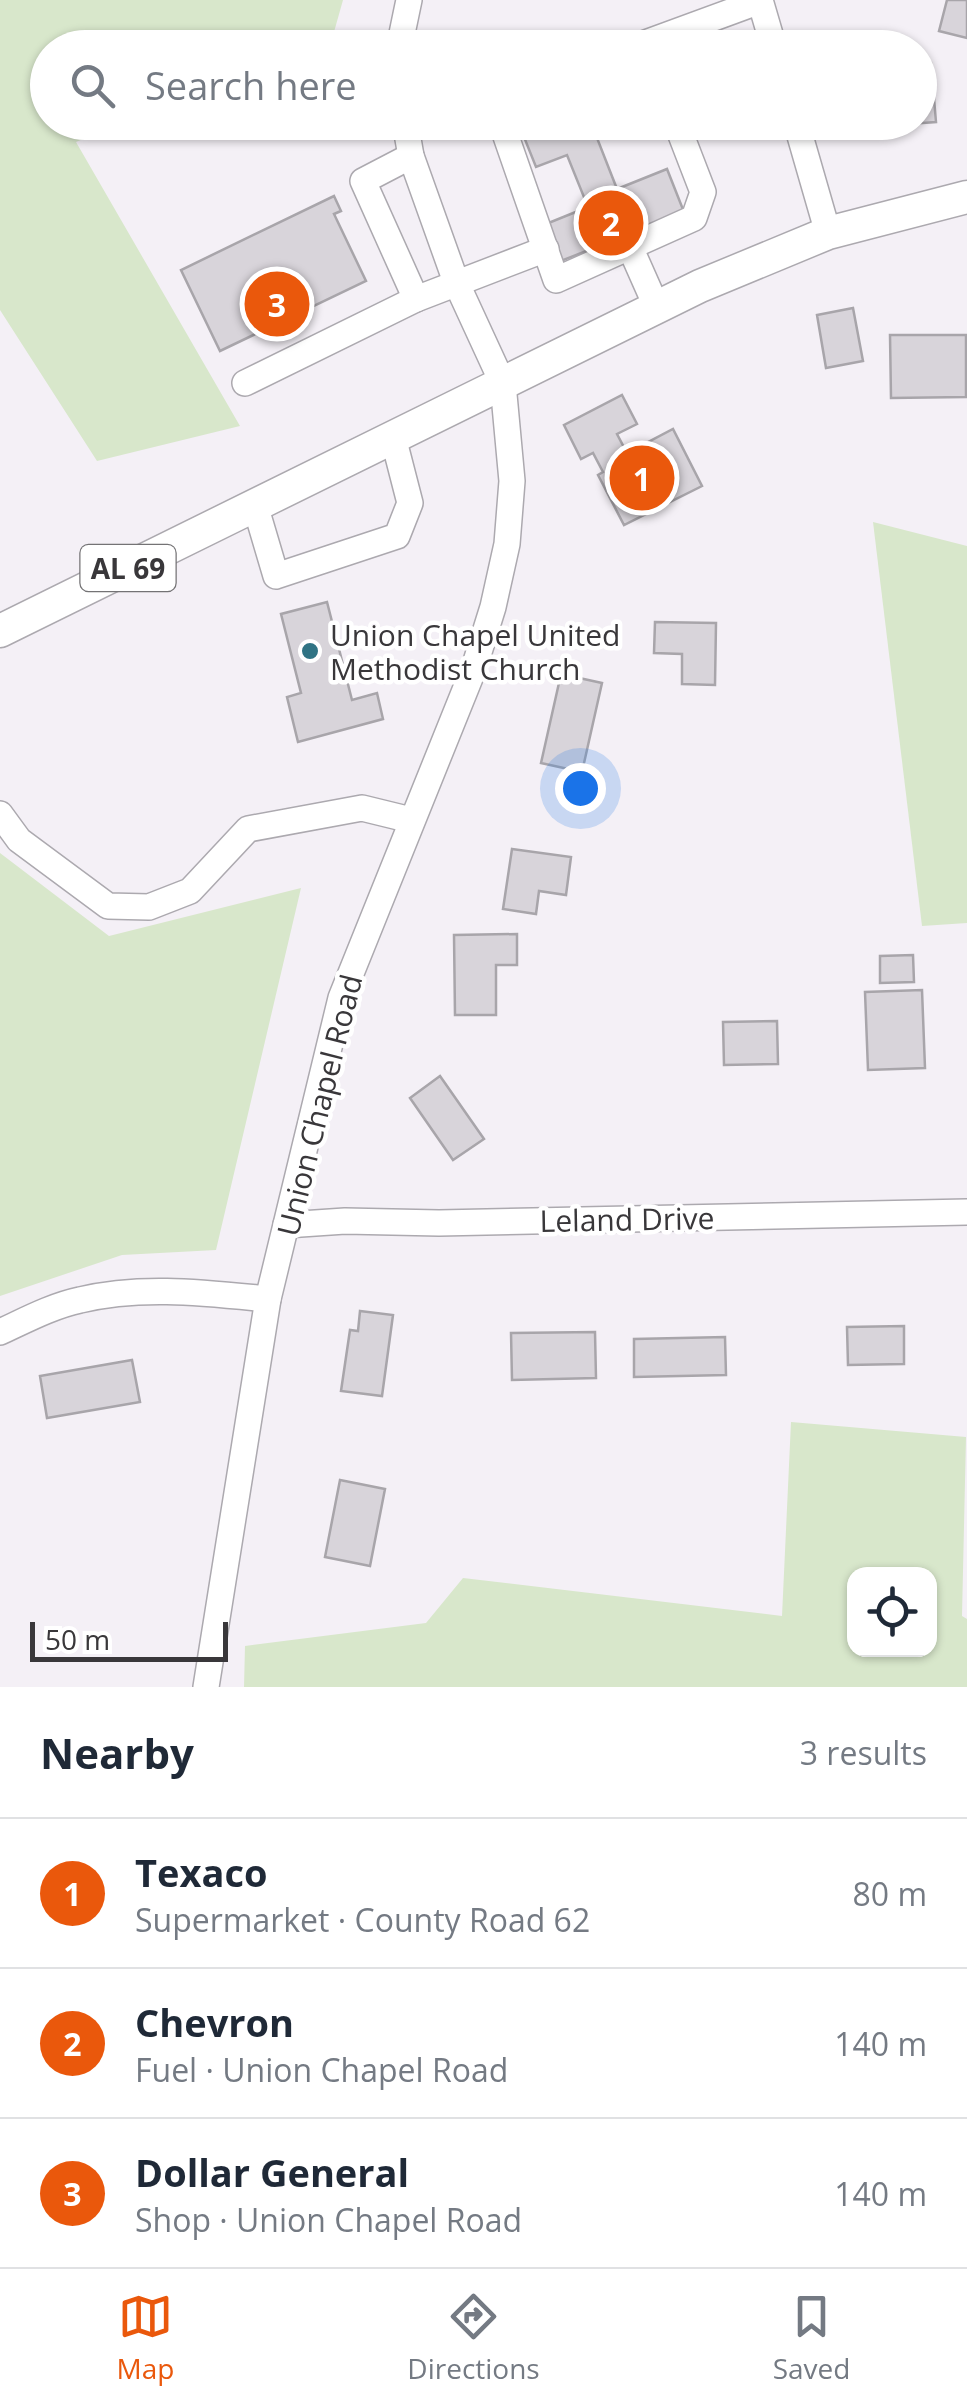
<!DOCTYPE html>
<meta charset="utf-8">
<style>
:root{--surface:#fff;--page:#f2f2f3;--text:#1f2937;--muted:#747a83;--line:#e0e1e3;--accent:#ea580c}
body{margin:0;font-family:"Open Sans",sans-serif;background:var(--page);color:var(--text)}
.controls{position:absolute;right:30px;bottom:30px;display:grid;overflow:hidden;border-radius:20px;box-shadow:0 2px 8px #0004}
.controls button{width:90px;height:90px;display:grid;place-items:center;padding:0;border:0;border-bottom:2px solid var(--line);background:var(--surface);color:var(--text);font:50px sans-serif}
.scale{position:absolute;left:30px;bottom:25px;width:198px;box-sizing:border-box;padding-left:10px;border:5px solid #39373a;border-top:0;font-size:28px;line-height:35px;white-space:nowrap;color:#39373a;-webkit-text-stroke:8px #fff;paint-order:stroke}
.you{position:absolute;left:580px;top:788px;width:35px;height:35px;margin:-25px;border:8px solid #fff;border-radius:50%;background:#1a73e8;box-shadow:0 0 0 15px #1a73e833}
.badge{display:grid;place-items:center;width:65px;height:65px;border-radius:50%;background:var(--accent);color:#fff;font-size:32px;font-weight:700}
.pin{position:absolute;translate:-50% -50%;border:5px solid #fff;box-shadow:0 2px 10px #0006}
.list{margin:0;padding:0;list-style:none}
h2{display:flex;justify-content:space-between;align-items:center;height:130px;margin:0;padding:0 40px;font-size:42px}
h2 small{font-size:32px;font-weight:400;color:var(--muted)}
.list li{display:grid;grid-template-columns:65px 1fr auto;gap:30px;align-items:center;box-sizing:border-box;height:150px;padding:0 40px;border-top:2px solid var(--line)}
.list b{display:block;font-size:38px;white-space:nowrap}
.list p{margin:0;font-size:32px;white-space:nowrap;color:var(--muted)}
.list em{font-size:32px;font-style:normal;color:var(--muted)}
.icon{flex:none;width:55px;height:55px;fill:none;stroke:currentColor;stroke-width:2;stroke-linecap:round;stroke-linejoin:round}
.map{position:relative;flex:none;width:967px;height:1687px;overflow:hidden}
.search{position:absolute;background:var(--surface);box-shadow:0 2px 8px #0004;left:30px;right:30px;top:30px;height:110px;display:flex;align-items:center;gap:25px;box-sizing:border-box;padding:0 35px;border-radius:55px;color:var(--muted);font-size:38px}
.sheet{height:580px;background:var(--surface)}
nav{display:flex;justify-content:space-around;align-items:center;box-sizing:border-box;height:140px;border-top:2px solid var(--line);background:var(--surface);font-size:28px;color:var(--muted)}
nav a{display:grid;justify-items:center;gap:5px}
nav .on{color:var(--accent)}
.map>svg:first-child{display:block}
.green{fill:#d8e7cb;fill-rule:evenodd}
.building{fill:#d8d4da;stroke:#a8a5aa;stroke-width:2.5}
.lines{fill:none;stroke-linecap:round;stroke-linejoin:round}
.minor-casing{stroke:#aca9af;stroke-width:28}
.major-casing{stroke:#aca9af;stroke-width:35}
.minor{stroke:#fff;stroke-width:25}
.major{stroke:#fff;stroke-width:32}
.poi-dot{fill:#307384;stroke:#fff;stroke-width:4}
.labels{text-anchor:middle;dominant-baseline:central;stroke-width:9;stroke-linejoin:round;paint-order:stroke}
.shield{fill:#fff;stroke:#747375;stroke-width:2.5}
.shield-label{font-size:28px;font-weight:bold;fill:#39373a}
.poi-label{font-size:30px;fill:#39373a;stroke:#fff;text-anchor:start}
.street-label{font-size:30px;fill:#39373a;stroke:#fff}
</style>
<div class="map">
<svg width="967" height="1687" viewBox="0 0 967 1687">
<rect width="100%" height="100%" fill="#f4f0f6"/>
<g class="green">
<polygon points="0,0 343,0 334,32 298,47 48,48 48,122 120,123 76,142 240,426 97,461 0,310"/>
<polygon points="873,522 967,546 967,923 922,926"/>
<polygon points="0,853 109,936 301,888 216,1250 122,1255 0,1296"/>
<path d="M791,1422L966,1437L962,1616L967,1619V1687H244L245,1646L426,1623L463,1578L782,1616ZM930,1574V1650H854V1574Z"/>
</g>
<g class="building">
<polygon points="947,0 967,0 967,38 939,31"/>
<polygon points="931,63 936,122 895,125 895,122 920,122 920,64"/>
<polygon points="518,122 623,122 624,127 597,138 617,189 667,169 684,212 561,261 546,224 588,207 567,155 536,167"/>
<polygon points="334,196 341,211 334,214 366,281 220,351 181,270"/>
<polygon points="853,308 863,361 826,368 817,315"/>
<polygon points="890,335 966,335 966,397 891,398"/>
<polygon points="622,395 637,424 617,434 627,453 673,429 702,486 624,525 598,475 603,472 593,453 581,459 564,425"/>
<polygon points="327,602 352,700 377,693 383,719 298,742 287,697 301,693 281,614"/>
<polygon points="655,622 716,623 715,685 682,684 682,654 654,653"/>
<polygon points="561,674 602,683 582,772 541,763"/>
<polygon points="512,849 571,857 566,895 539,891 536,914 503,909"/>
<polygon points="517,934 517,965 496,965 496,1015 455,1015 454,935"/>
<polygon points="913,955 914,982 880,983 880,956"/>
<polygon points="922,990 925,1068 868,1070 865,992"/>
<polygon points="777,1021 778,1064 724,1065 723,1022"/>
<polygon points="440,1076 484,1139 453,1160 410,1098"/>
<polygon points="360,1311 393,1315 382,1396 341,1391 350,1330 358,1331"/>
<polygon points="904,1326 904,1364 848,1365 847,1327"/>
<polygon points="595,1332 596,1378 512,1380 511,1333"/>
<polygon points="725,1337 726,1375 634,1377 634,1339"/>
<polygon points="132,1360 140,1402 47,1418 40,1376"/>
<polygon points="340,1480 385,1489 370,1566 325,1557"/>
</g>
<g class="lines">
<defs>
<g id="minor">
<polyline points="760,0 774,48"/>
<polyline points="399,48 409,0"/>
<polyline points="632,48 760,1"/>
<polyline points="501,122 556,280 694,218 703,192 676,122"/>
<polyline points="796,122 828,233"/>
<polyline points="411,156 363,181 416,299"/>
<polyline points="630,247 657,308"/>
<polyline points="245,383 416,299 546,249"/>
<polyline points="255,505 276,576 397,536 410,503 393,437"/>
<polyline points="0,814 19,840 108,906 149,907 190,891 248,829 362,808 411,820"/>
<polyline points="286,1225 345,1221 439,1223 967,1212"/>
<path d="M0,1332C26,1320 52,1306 80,1300C141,1285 206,1293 268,1299"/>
<polyline points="206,1687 268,1299 341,998 474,668 493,607 507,544 512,481 503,384 456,282 411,156 405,122"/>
</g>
<polyline id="major" points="0,631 700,286 828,233 967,197"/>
</defs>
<use href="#minor" class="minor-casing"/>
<use href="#major" class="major-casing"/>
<use href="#minor" class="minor"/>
<use href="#major" class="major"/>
</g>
<circle class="poi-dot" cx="310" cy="651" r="10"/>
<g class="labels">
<rect class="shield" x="80.5" y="545" width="95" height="46" rx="8"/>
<g class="shield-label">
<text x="128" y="568">AL 69</text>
</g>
<g class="poi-label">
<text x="330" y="634">Union Chapel United<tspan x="330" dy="34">Methodist Church</tspan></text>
</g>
<g class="street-label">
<text transform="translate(319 1105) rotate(-76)">Union Chapel Road</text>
<text transform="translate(627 1219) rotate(-1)">Leland Drive</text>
</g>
</g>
</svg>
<div class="controls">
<button><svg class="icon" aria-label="locate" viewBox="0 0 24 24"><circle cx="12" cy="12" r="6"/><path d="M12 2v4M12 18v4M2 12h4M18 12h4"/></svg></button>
</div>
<div class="scale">50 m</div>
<div class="you"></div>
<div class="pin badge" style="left:642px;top:478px">1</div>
<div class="pin badge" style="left:611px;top:223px">2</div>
<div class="pin badge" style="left:277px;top:304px">3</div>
<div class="search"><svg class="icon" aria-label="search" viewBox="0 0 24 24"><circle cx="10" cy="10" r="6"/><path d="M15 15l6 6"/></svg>Search here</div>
</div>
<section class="sheet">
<h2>Nearby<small>3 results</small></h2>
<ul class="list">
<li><span class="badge">1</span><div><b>Texaco</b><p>Supermarket · County Road 62</p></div><em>80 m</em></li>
<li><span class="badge">2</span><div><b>Chevron</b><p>Fuel · Union Chapel Road</p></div><em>140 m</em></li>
<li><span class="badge">3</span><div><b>Dollar General</b><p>Shop · Union Chapel Road</p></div><em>140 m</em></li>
</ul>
</section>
<nav>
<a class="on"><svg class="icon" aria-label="map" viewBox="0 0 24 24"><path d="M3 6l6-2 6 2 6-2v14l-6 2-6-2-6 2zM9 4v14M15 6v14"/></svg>Map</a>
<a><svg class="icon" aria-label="directions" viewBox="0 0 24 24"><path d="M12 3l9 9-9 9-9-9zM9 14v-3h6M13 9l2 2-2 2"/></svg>Directions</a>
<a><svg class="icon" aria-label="saved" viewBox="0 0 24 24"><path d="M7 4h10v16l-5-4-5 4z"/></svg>Saved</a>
</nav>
